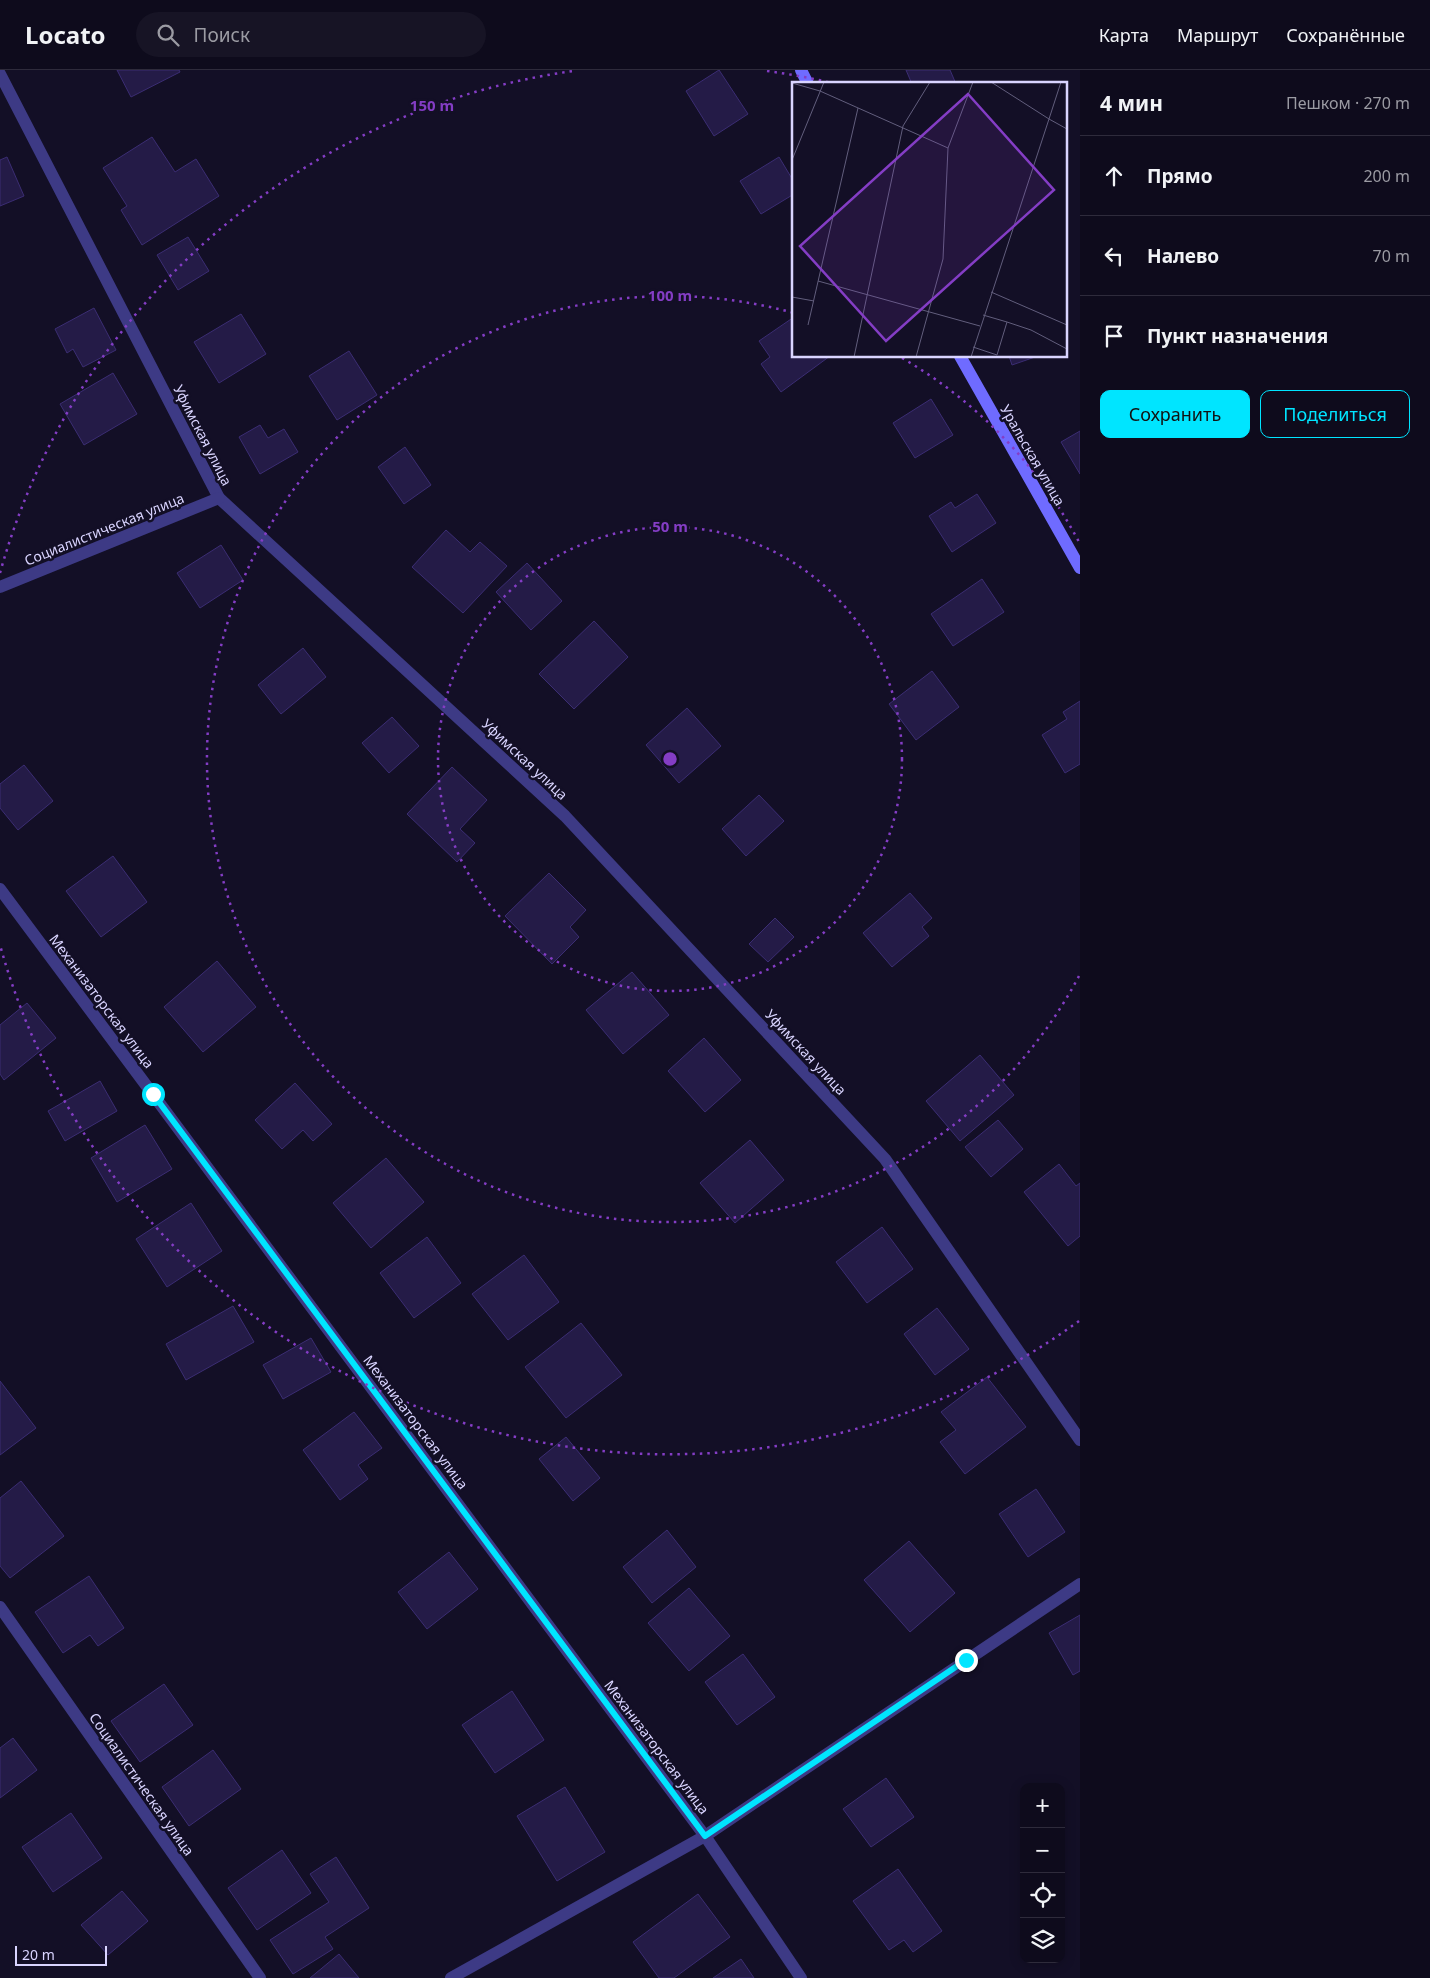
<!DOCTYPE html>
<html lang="ru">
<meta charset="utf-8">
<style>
:root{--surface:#0e0b1c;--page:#171425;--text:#f1f3f6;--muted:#9b9ba3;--line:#2e2b3b;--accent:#00e5ff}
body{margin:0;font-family:"Noto Sans",sans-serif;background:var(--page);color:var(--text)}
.controls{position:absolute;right:15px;bottom:15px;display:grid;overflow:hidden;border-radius:10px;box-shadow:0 2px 12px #0003}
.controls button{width:45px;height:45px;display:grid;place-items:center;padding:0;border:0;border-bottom:1px solid var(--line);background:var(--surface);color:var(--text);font:25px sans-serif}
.scale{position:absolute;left:15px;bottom:12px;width:92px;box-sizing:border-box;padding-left:5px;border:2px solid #d9d4ff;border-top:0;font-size:14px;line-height:18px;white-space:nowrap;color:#d9d4ff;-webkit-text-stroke:4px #130f26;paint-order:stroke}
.stop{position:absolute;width:15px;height:15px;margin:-11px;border:4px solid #00e5ff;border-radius:50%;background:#fff}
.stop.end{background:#00e5ff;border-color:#fff;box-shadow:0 1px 5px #0008}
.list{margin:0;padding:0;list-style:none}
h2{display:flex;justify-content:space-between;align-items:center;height:65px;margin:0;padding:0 20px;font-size:21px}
h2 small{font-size:16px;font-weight:400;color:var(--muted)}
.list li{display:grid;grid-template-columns:32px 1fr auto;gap:15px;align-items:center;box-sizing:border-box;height:80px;padding:0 20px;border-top:1px solid var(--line)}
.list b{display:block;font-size:19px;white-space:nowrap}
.list em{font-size:16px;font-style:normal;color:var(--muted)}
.actions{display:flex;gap:10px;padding:15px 20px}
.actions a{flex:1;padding:11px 0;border:1px solid var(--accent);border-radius:10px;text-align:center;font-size:18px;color:var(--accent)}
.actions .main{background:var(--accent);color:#111}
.icon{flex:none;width:28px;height:28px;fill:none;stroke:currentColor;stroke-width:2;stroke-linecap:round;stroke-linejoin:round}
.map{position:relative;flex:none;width:1080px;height:1908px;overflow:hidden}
header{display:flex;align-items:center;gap:30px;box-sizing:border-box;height:70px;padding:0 25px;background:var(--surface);border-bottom:1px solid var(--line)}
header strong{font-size:24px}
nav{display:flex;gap:28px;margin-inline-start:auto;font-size:18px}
.search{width:350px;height:45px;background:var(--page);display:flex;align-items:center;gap:12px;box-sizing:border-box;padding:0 18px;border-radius:28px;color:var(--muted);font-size:19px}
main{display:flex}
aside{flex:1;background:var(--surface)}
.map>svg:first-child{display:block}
.building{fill:#241b47;stroke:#3b2d73}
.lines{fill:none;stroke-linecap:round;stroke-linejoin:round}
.service{stroke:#3d3a85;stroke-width:12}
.minor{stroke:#3d3a85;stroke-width:12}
.secondary{stroke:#6f6bff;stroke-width:12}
.route{stroke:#00e5ff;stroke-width:6}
.ring{fill:none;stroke:#843dc5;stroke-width:2.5;stroke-dasharray:2.5 5}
.labels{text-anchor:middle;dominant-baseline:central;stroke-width:5;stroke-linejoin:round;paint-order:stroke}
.street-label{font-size:14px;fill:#d9d4ff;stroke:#130f26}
.inset-road{fill:none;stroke:#625e7d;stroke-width:1}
.view{fill:#843dc5;fill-opacity:0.15;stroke:#843dc5;stroke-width:2.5}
.inset-edge{fill:none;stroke:#d9d4ff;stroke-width:2.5}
.centre{fill:#843dc5;stroke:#130f26;stroke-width:2.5}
.ring-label{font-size:15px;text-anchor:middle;font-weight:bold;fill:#843dc5;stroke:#130f26;stroke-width:5;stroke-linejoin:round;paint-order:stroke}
</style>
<header>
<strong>Locato</strong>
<div class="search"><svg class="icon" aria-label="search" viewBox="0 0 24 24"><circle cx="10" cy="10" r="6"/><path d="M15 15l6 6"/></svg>Поиск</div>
<nav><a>Карта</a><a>Маршрут</a><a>Сохранённые</a></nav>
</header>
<main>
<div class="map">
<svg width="1080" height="1908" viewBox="0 0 1080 1908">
<rect width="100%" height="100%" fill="#130f26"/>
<g class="building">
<polygon points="117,0 179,0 180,2 131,27"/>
<polygon points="719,0 748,44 714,66 686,21"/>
<polygon points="906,0 950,0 956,14 912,14"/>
<polygon points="152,67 175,102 196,89 219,126 142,175 121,140 127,136 103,98"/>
<polygon points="7,87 24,126 0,136 0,90"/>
<polygon points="779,87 794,112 794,124 761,144 740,111"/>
<polygon points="188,167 209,201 178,220 157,185"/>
<polygon points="94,238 116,280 83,297 73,279 67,283 55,259"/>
<polygon points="241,244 266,284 219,313 194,272"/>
<polygon points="794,247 794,286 830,286 781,322 761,294 770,287 759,271"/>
<polygon points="349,281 377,325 337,350 309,306"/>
<polygon points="1009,286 1038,286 1012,295"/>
<polygon points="113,303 137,344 84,375 60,334"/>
<polygon points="931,329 953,365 915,388 893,353"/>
<polygon points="260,355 268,368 284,359 298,382 260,404 239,367"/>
<polygon points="1080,361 1080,404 1061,372"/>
<polygon points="405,377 431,415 404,434 378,397"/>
<polygon points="977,424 996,453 952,482 929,446 951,432 955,438"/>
<polygon points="446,460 470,482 480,472 507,496 463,543 412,497"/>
<polygon points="221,475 243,510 200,538 177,503"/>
<polygon points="527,493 562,531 531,560 496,522"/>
<polygon points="982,509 1004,542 953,576 931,544"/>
<polygon points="594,551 628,587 574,639 539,604"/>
<polygon points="303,578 326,607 281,644 258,615"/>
<polygon points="932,601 959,637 916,670 889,634"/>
<polygon points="1080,631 1080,694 1065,703 1042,665 1067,649 1063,642"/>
<polygon points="687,638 721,676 679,713 646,675"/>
<polygon points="392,647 419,676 389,703 362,673"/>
<polygon points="24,695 53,731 18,760 0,738 0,714"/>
<polygon points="452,697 487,730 460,759 475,773 457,792 407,744"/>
<polygon points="759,725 784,751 746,786 722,759"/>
<polygon points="113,786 147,832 101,867 66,821"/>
<polygon points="549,803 586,840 570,857 579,867 552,894 505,846"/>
<polygon points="910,823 932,848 922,857 929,866 892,897 863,863"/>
<polygon points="775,848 794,867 768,892 749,874"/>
<polygon points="217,891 256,937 203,982 164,937"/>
<polygon points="632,902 669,945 623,984 586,940"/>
<polygon points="27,933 56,968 4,1010 0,1004 0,955"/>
<polygon points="704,968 741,1010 705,1042 668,1001"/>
<polygon points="980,985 1014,1025 960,1071 926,1031"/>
<polygon points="100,1011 117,1041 65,1071 48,1041"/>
<polygon points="295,1013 332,1054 313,1071 303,1060 282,1079 255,1050"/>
<polygon points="998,1050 1023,1079 991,1107 965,1077"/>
<polygon points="145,1055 172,1099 117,1132 91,1088"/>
<polygon points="750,1070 784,1110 735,1153 700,1113"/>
<polygon points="386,1088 424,1132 371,1178 333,1133"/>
<polygon points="1059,1094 1076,1116 1080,1113 1080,1166 1068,1176 1024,1122"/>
<polygon points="191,1133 222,1181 167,1217 136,1169"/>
<polygon points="882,1157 913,1199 867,1233 836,1192"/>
<polygon points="427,1167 461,1213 414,1248 380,1203"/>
<polygon points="524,1185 559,1232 508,1270 472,1224"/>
<polygon points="233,1236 254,1272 186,1310 166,1274"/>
<polygon points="937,1238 969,1279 935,1305 904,1264"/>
<polygon points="581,1253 622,1305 566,1348 525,1297"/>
<polygon points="311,1268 331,1302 283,1329 263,1295"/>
<polygon points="987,1307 1026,1357 965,1404 940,1372 956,1360 941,1342"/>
<polygon points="0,1311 36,1358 0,1385"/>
<polygon points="354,1342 382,1378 358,1395 368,1409 340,1430 303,1380"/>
<polygon points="566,1367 600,1408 573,1431 539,1389"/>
<polygon points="21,1411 64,1466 10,1508 0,1496 0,1428"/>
<polygon points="1036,1419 1065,1462 1028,1487 999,1444"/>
<polygon points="667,1460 696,1497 652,1533 623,1497"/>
<polygon points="909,1471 955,1523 910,1562 864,1510"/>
<polygon points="449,1482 478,1519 427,1559 398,1522"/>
<polygon points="89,1506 124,1558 98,1576 90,1565 63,1583 35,1542"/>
<polygon points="689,1518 730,1566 689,1601 648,1553"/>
<polygon points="1080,1545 1080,1601 1073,1605 1049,1563"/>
<polygon points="743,1584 775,1627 737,1655 705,1612"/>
<polygon points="164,1614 193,1655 140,1692 111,1651"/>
<polygon points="512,1621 544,1670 495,1703 462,1655"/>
<polygon points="13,1668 37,1700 0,1728 0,1678"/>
<polygon points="213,1680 241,1719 189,1756 162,1717"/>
<polygon points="886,1708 914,1747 871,1777 843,1739"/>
<polygon points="565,1717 605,1782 557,1811 517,1746"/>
<polygon points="71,1743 102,1788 53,1822 22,1777"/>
<polygon points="282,1780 311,1823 257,1860 228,1818"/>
<polygon points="336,1787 369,1838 325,1867 333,1879 293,1904 270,1870 329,1832 310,1804"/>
<polygon points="898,1799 942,1861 913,1882 904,1870 889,1880 853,1831"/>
<polygon points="122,1821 148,1851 108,1885 81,1855"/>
<polygon points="698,1824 730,1867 674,1908 659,1908 633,1872"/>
<polygon points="339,1884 359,1908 310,1908"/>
<polygon points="741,1889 754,1908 713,1908"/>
</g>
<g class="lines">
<polyline class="service" points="451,1908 705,1766 1080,1514"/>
<g class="minor">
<polyline points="0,4 219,428 565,746 885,1089 1080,1370"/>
<polyline points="0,517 219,428"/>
<polyline points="0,819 705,1766 801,1908"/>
<polyline points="0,1537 260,1908"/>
</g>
<g class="secondary">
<polyline points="801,0 808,14"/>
<polyline points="960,286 1080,498"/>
</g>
</g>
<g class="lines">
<polyline class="route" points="153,1024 705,1766 966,1590"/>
</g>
<g class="ring">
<circle cx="670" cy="689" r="232"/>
<path d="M1079 906A463 463 0 1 1 794 243M902 288A463 463 0 0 1 1079 472"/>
<path d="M1079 1251A695 695 0 0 1 0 875M0 503A695 695 0 0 1 573 1M767 1A695 695 0 0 1 832 13"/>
</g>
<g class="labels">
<g class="street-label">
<text transform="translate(203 365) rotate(63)">Уфимская улица</text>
<text transform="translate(1033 385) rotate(60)">Уральская улица</text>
<text transform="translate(104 459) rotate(-22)">Социалистическая улица</text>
<text transform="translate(525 689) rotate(43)">Уфимская улица</text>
<text transform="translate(102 931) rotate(53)">Механизаторская улица</text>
<text transform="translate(806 982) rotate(47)">Уфимская улица</text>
<text transform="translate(416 1352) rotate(53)">Механизаторская улица</text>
<text transform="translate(657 1677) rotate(53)">Механизаторская улица</text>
<text transform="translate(142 1714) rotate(55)">Социалистическая улица</text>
</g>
</g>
<g transform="translate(792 12)">
<rect width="275" height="275" fill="#130f26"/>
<path class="inset-road" d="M269,0L257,37L275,47M0,1L28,9L156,66M0,78L32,0M26,199L188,244M199,210L275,243M0,215L22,219M191,233L215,240M16,243L66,26M181,265L205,273L215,240L239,248L275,267M62,275L111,44L138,0M124,275L151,177L156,66L181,0M179,275L257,37L199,0"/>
<path class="view" d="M176,12L262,108L94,259L8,164Z"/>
<rect width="275" height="275" class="inset-edge"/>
</g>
<circle cx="670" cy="689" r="8" class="centre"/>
<g class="ring-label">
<text x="432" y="41">150 m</text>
<text x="670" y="231">100 m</text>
<text x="670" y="462">50 m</text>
</g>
</svg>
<div class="controls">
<button>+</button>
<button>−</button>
<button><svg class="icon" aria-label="locate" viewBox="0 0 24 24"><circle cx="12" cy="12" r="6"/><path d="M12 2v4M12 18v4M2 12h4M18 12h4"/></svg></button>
<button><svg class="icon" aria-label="layers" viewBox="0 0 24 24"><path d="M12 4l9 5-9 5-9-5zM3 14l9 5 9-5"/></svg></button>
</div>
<div class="scale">20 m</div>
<div class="stop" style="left:153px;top:1024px"></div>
<div class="stop end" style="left:966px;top:1590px"></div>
</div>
<aside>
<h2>4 мин<small>Пешком · 270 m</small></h2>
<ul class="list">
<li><svg class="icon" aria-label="ahead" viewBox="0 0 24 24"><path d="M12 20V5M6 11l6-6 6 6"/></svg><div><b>Прямо</b></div><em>200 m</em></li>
<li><svg class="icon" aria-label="left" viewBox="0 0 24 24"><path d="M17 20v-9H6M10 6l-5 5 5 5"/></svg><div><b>Налево</b></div><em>70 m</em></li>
<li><svg class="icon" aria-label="arrive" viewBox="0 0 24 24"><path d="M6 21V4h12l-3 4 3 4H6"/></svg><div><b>Пункт назначения</b></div></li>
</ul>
<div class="actions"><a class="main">Сохранить</a><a>Поделиться</a></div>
</aside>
</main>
